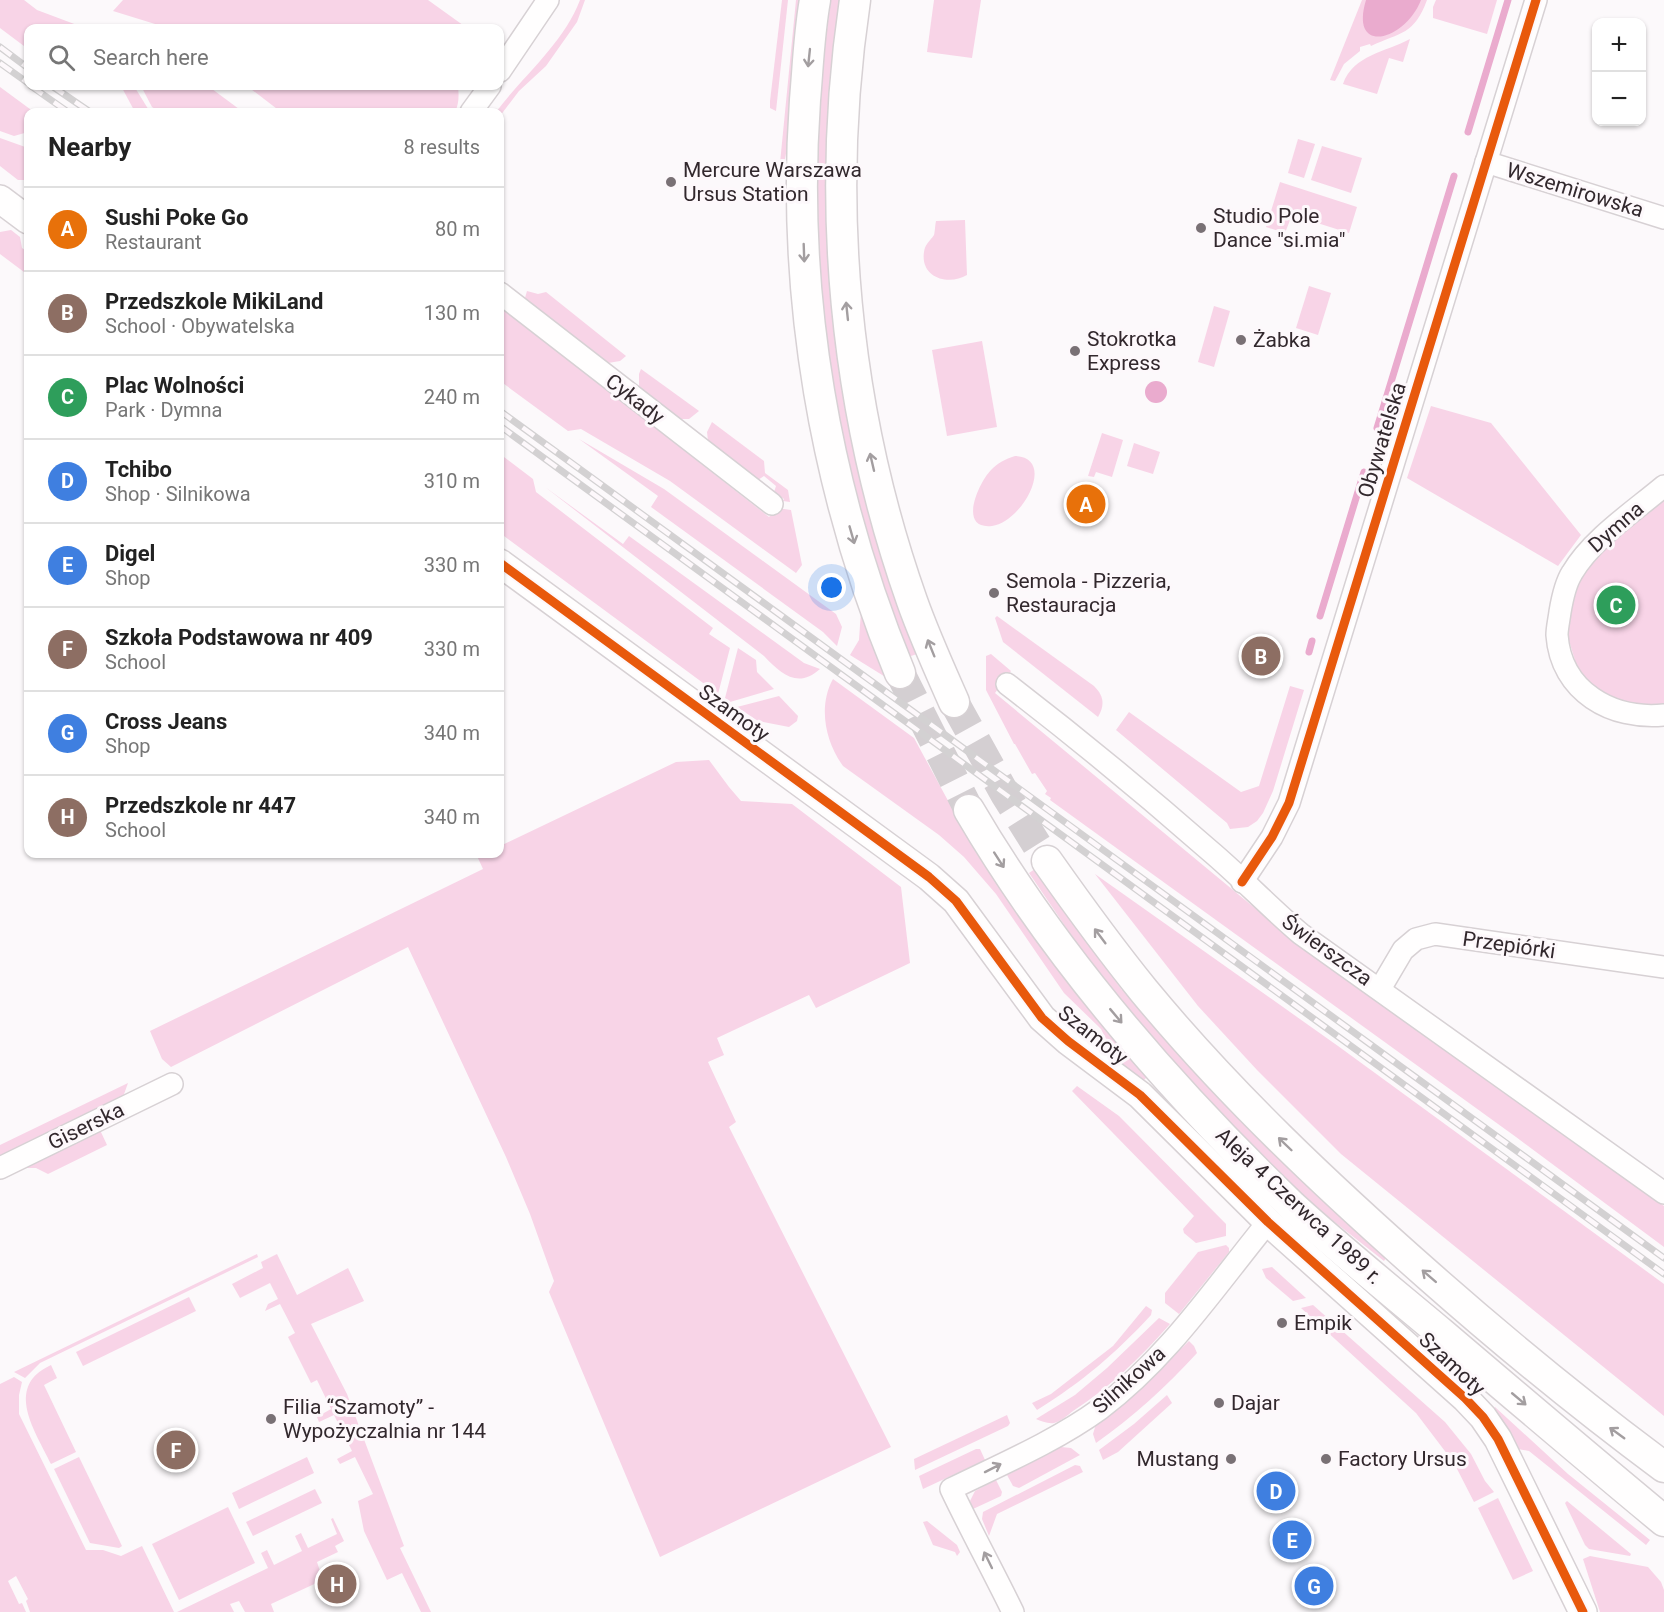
<!DOCTYPE html>
<meta charset="utf-8">
<style>
:root{--surface:#fff;--page:#f6f6f6;--text:#222;--muted:#767676;--line:#e0e0e0;--accent:#0b8043}
body{margin:0;font-family:Roboto,sans-serif;background:var(--page);color:var(--text)}
.controls{position:absolute;right:18px;top:18px;display:grid;overflow:hidden;border-radius:12px;box-shadow:0 2px 4px #0004}
.controls button{width:54px;height:54px;display:grid;place-items:center;padding:0;border:0;border-bottom:2px solid var(--line);background:var(--surface);color:var(--text);font:30px sans-serif}
.you{position:absolute;left:832px;top:588px;width:21px;height:21px;margin:-15px;border:4px solid #fff;border-radius:50%;background:#1a73e8;box-shadow:0 0 0 9px #1a73e833}
.badge{display:grid;place-items:center;width:39px;height:39px;border-radius:50%;background:var(--accent);color:#fff;font-size:20px;font-weight:700}
.pin{position:absolute;translate:-50% -50%;border:3px solid #fff;box-shadow:0 2px 6px #0006}
.list{margin:0;padding:0;list-style:none}
h2{display:flex;justify-content:space-between;align-items:center;height:78px;margin:0;padding:0 24px;font-size:26px}
h2 small{font-size:20px;font-weight:400;color:var(--muted)}
.list li{display:grid;grid-template-columns:39px 1fr auto;gap:18px;align-items:center;box-sizing:border-box;height:84px;padding:0 24px;border-top:2px solid var(--line)}
.list b{display:block;font-size:22px;white-space:nowrap}
.list p{margin:0;font-size:20px;white-space:nowrap;color:var(--muted)}
.list em{font-size:20px;font-style:normal;color:var(--muted)}
.icon{flex:none;width:33px;height:33px;fill:none;stroke:currentColor;stroke-width:2;stroke-linecap:round;stroke-linejoin:round}
.map{position:relative;flex:none;width:1664px;height:1612px;overflow:hidden}
.search{position:absolute;background:var(--surface);box-shadow:0 2px 4px #0004;left:24px;top:24px;width:480px;height:66px;display:flex;align-items:center;gap:15px;box-sizing:border-box;padding:0 21px;border-radius:12px;color:var(--muted);font-size:22px}
.panel{position:absolute;background:var(--surface);box-shadow:0 2px 4px #0004;left:24px;top:108px;width:480px;height:750px;border-radius:12px}
.map>svg:first-child{display:block}
.green{fill:#f8d4e7}
.water{fill:#eaabce}
.lines{fill:none;stroke-linecap:round;stroke-linejoin:round}
.stream{stroke:#eaabce;stroke-width:7}
.secondary-tunnel{stroke:#d4cfd2;stroke-width:30;stroke-dasharray:30 15;stroke-linecap:butt}
.minor-casing{stroke:#d7d1d4;stroke-width:24}
.tertiary-casing{stroke:#d7d1d4;stroke-width:30}
.secondary-casing{stroke:#d7d1d4;stroke-width:33}
.minor{stroke:#fffefe;stroke-width:21}
.tertiary{stroke:#fffefe;stroke-width:27}
.secondary{stroke:#fffefe;stroke-width:30}
.rail-casing{stroke:#d3d1d2;stroke-width:7}
.rail{stroke:#fdf8fb;stroke-width:4.5;stroke-dasharray:14;stroke-linecap:butt}
.cycleway-casing{stroke:#fdf8fb;stroke-width:13}
.cycleway{stroke:#e8590c;stroke-width:9}
.oneway{stroke:#a39ea0}
.poi-dot{fill:#797175;stroke:#fdf8fb;stroke-width:2}
.labels{text-anchor:middle;dominant-baseline:central;stroke-width:6;stroke-linejoin:round;paint-order:stroke}
.poi-label{font-size:21px;fill:#32282d;stroke:#fdf8fb;text-anchor:start}
.street-label{font-size:21px;fill:#32282d;stroke:#fdf8fb}
</style>
<div class="map">
<svg width="1664" height="1612" viewBox="0 0 1664 1612">
<rect width="100%" height="100%" fill="#fcf9fb"/>
<g class="green">
<polygon points="0,0 24,0 37,10 85,28 28,28 28,49 0,28"/>
<polygon points="123,0 428,0 467,28 168,28 113,11"/>
<path d="M580,0H585L577,22L546,66L519,91L500,116V112H496C522,77 564,43 580,0Z"/>
<polygon points="782,0 788,0 776,111 770,108 770,101"/>
<polygon points="796,0 802,0 789,138 784,164 780,163"/>
<path d="M831,0H841C834,54 827,108 826,163C823,291 840,425 879,548C890,584 904,619 917,654L908,657C892,613 874,569 862,523C816,353 805,175 831,0Z"/>
<polygon points="934,0 981,0 972,58 927,52"/>
<path d="M1362,0H1427C1414,35 1401,32 1371,46L1370,44L1360,47V51L1344,64L1335,81L1330,80Z"/>
<polygon points="1436,0 1497,0 1487,34 1433,18 1433,7"/>
<path d="M1410,39L1403,62L1389,58L1377,94L1343,84C1353,55 1386,52 1410,39Z"/>
<polygon points="121,86 134,86 150,112 135,112"/>
<polygon points="141,86 208,86 243,112 160,112 152,107"/>
<path d="M247,86H458C459,95 459,104 455,112H281Z"/>
<polygon points="0,87 34,112 28,112 28,132 14,136 0,131"/>
<polygon points="0,138 28,148 27,180 18,180 0,166"/>
<polygon points="1298,139 1315,144 1304,178 1288,173"/>
<polygon points="1322,146 1362,158 1351,193 1311,180"/>
<polygon points="1280,182 1357,207 1349,233 1292,215 1285,233 1266,227"/>
<path d="M965,220L967,275C949,286 920,278 924,252C925,244 930,241 934,235C935,232 935,225 936,221Z"/>
<polygon points="11,230 20,237 22,248 28,252 28,275 0,254 0,232"/>
<polygon points="1309,286 1331,293 1318,335 1296,328"/>
<polygon points="527,291 538,294 546,292 626,356 620,361 608,363 525,298"/>
<polygon points="500,306 769,517 777,508 791,510 802,565 796,573 670,481 581,429 568,431 500,381"/>
<polygon points="1214,306 1230,311 1214,367 1198,362"/>
<polygon points="982,341 997,427 947,436 932,350"/>
<polygon points="641,369 699,411 689,419 680,419 639,388 639,374"/>
<polygon points="1431,406 1491,423 1581,535 1558,566 1407,478"/>
<polygon points="712,422 764,461 765,473 788,490 790,502 783,501 784,499 774,492 776,486 764,476 758,480 708,441 707,432"/>
<polygon points="1102,433 1123,440 1112,477 1096,472 1094,477 1088,476"/>
<polygon points="579,439 664,489 836,614 842,627 837,646 823,632 651,507 658,496"/>
<polygon points="1134,443 1160,452 1153,474 1127,466"/>
<polygon points="500,454 533,479 536,492 713,628 709,634 730,648 718,694 500,533"/>
<path d="M1015,456C1058,458 1021,523 992,526C957,530 979,482 991,470C998,463 1005,459 1015,456Z"/>
<path d="M545,487L623,544L629,536L804,663L820,669C798,689 781,674 764,656Z"/>
<polygon points="1664,499 1664,708 1612,701 1592,687 1577,667 1567,634 1566,612 1578,578 1588,560"/>
<polygon points="861,611 887,678 850,655 859,640"/>
<path d="M997,616L1094,686C1104,696 1105,705 1098,717L1003,642L995,618Z"/>
<polygon points="738,648 756,660 757,672 774,689 730,702 725,698"/>
<polygon points="991,654 1011,671 995,693 1274,924 1664,1206 1664,1247 1516,1137 1050,800 1051,798 1045,794 1047,791 1035,773 1032,774 1015,744 1014,744 986,690 986,656"/>
<path d="M833,679L914,738L977,854L1042,948L1109,1033L1147,1077L1143,1081L1107,1055V1041L1101,1029L1064,993L996,894L964,857L939,835L843,766C825,741 818,706 833,679Z"/>
<polygon points="1290,686 1304,690 1273,791 1263,813 1257,821 1248,827 1230,829 1227,823 1116,730 1129,712 1241,792 1259,786"/>
<polygon points="779,696 798,716 797,721 789,727 758,721 737,707"/>
<polygon points="709,760 729,787 741,801 792,804 901,887 910,963 816,1008 809,995 717,1038 724,1055 708,1062 736,1122 729,1127 891,1447 660,1557 549,1292 554,1281 530,1214 506,1157 408,947 171,1067 162,1059 150,1031 483,869 477,856 484,854 500,854 500,846 676,762"/>
<polygon points="1035,869 1072,923 1122,990 1124,989 1253,1132 1296,1175 1386,1258 1384,1261 1313,1205 1289,1183 1169,1059 1095,970 1029,873"/>
<polygon points="1095,874 1338,1046 1664,1284 1664,1416 1341,1154 1257,1070 1198,1006"/>
<polygon points="128,1083 123,1097 0,1157 0,1145"/>
<polygon points="1077,1086 1119,1116 1226,1224 1226,1236 1196,1243 1184,1233 1183,1229 1194,1216 1072,1091"/>
<polygon points="100,1130 107,1145 48,1174 36,1168 22,1168"/>
<polygon points="1226,1245 1229,1248 1229,1252 1179,1314 1165,1303 1165,1293 1198,1252"/>
<polygon points="257,1254 258,1257 40,1363 25,1378 14,1372"/>
<polygon points="277,1254 297,1295 348,1268 364,1301 311,1324 347,1394 404,1546 400,1548 431,1612 421,1612 402,1573 387,1580 364,1531 358,1501 373,1494 355,1457 340,1464 337,1459 352,1451 334,1415 319,1422 317,1417 331,1409 317,1380 311,1383 288,1337 295,1333 280,1304 265,1311 268,1304 278,1299 270,1283 240,1298 232,1284 263,1268 261,1262"/>
<polygon points="1272,1267 1306,1298 1293,1301 1266,1278 1262,1269"/>
<polygon points="189,1297 196,1311 83,1366 76,1352"/>
<polygon points="1313,1305 1445,1422 1471,1454 1485,1481 1494,1492 1474,1502 1454,1463 1416,1413 1301,1308"/>
<path d="M1146,1306L1152,1310L1151,1315C1115,1354 1082,1382 1037,1410L1032,1403L1051,1394L1113,1346Z"/>
<path d="M1159,1318L1170,1324C1141,1357 1110,1387 1073,1411C1068,1415 1060,1422 1054,1423C1048,1424 1041,1421 1036,1419L1075,1395L1107,1368Z"/>
<path d="M1189,1341L1194,1346L1197,1353C1166,1387 1133,1417 1096,1443L1093,1434L1096,1424L1123,1405Z"/>
<path d="M51,1365L57,1378L44,1385L76,1452L51,1464C36,1432 3,1387 51,1365Z"/>
<polygon points="14,1377 22,1382 19,1395 19,1414 86,1550 103,1550 121,1556 142,1546 174,1612 30,1612 26,1601 28,1599 16,1576 8,1581 19,1604 22,1603 26,1612 0,1612 0,1384"/>
<polygon points="1167,1395 1172,1403 1118,1452 1103,1460 1099,1450 1134,1424"/>
<polygon points="1495,1407 1568,1474 1650,1540 1646,1545 1529,1451 1518,1449 1493,1409"/>
<polygon points="1007,1415 1010,1423 1008,1426 915,1470 914,1459"/>
<polygon points="1061,1447 1071,1448 1080,1455 1019,1488 1013,1486 1007,1475"/>
<polygon points="976,1449 980,1449 985,1460 923,1489 919,1476"/>
<polygon points="79,1457 122,1546 119,1548 90,1543 54,1469"/>
<polygon points="307,1457 314,1473 239,1509 232,1493"/>
<polygon points="1075,1465 1080,1466 1083,1472 997,1514 989,1536 982,1519 983,1512"/>
<polygon points="996,1480 1002,1492 1001,1496 973,1509 970,1501 975,1491"/>
<polygon points="315,1489 322,1503 253,1536 246,1522"/>
<polygon points="1498,1498 1533,1571 1513,1580 1478,1508"/>
<polygon points="1567,1501 1631,1554 1630,1556 1589,1549 1585,1545 1565,1503"/>
<polygon points="228,1507 255,1563 179,1600 152,1544"/>
<polygon points="333,1518 344,1541 335,1546 338,1552 317,1562 323,1580 271,1604 274,1612 245,1612 239,1601 230,1604 234,1612 177,1612 268,1568 261,1553 267,1550 274,1565 302,1551 295,1536 301,1533 308,1548 337,1534 331,1519"/>
<polygon points="927,1521 957,1545 960,1552 957,1556 955,1552 933,1545 923,1522"/>
<polygon points="1590,1556 1648,1567 1661,1582 1664,1590 1664,1612 1600,1612 1583,1559"/>
</g>
<g class="water">
<path d="M1366,0H1421C1405,41 1349,56 1366,0Z"/>
<circle cx="1156" cy="392" r="11"/>
</g>
<g class="lines">
<g class="stream">
<polyline points="1468,132 1508,0"/>
<polyline points="1377,428 1454,176"/>
<polyline points="1320,616 1364,472"/>
<polyline points="1309,652 1312,641"/>
</g>
<g class="secondary-tunnel">
<polyline points="900,673 969,810"/>
<polyline points="954,702 1005,794 1047,861"/>
</g>
<defs>
<g id="minor">
<polyline points="500,71 548,0"/>
<polyline points="471,112 490,86"/>
<polyline points="1486,162 1664,218"/>
<polyline points="500,293 772,504"/>
<path d="M1664,486C1633,512 1592,539 1572,573C1565,584 1562,600 1560,612C1559,620 1557,628 1557,635C1561,692 1612,720 1664,715"/>
<path d="M1007,684C1076,737 1144,793 1209,850C1241,877 1269,907 1301,934L1664,1193"/>
<polyline points="1242,882 1272,837 1289,803 1536,0"/>
<polyline points="1380,989 1403,950 1416,939 1435,934 1664,967"/>
<polyline points="0,1168 172,1084"/>
<path d="M1013,1612C993,1571 971,1531 951,1489C1000,1465 1056,1441 1100,1409C1167,1359 1215,1287 1268,1222"/>
</g>
<g id="tertiary">
<polyline points="0,199 28,220"/>
<polyline points="500,563 929,877 956,901 1042,1018 1068,1041 1140,1095 1268,1222 1465,1398 1483,1417 1498,1439 1583,1612"/>
</g>
<g id="secondary">
<path d="M815,0C809,33 808,66 805,100C791,295 825,492 900,673"/>
<path d="M855,0C825,201 844,409 912,601C924,635 939,668 954,702"/>
<path d="M969,810C1055,957 1169,1088 1292,1206C1340,1250 1391,1291 1441,1333C1515,1396 1589,1459 1664,1521"/>
<path d="M1047,861C1078,905 1110,949 1144,991C1230,1095 1328,1187 1429,1276C1505,1343 1583,1407 1664,1467"/>
</g>
</defs>
<use href="#minor" class="minor-casing"/>
<use href="#tertiary" class="tertiary-casing"/>
<use href="#secondary" class="secondary-casing"/>
<use href="#minor" class="minor"/>
<use href="#tertiary" class="tertiary"/>
<use href="#secondary" class="secondary"/>
<defs>
<g id="rail">
<polyline points="0,47 28,68"/>
<polyline points="0,63 28,83"/>
<polyline points="31,86 68,112"/>
<polyline points="52,86 90,112"/>
<polyline points="500,411 1664,1258"/>
<polyline points="500,426 1664,1274"/>
</g>
</defs>
<use href="#rail" class="rail-casing"/>
<use href="#rail" class="rail"/>
<defs>
<g id="cycleway">
<polyline points="500,563 929,877 956,901 1042,1018 1068,1041 1140,1095 1268,1222 1465,1398 1483,1417 1498,1439 1583,1612"/>
<polyline points="1242,882 1272,837 1289,803 1536,0"/>
</g>
</defs>
<use href="#cycleway" class="cycleway-casing"/>
<use href="#cycleway" class="cycleway"/>
</g>
<defs><path id="oneway-shaft" d="M-6 0H5M1.5-3L5.5 0L1.5 3" fill="none" stroke-width="1.6" stroke-linecap="round" stroke-linejoin="round" transform="scale(1.5)"/></defs>
<g class="oneway">
<use href="#oneway-shaft" transform="translate(809 58) rotate(96)"/>
<use href="#oneway-shaft" transform="translate(804 253) rotate(88)"/>
<use href="#oneway-shaft" transform="translate(847 311) rotate(-96)"/>
<use href="#oneway-shaft" transform="translate(872 462) rotate(-103)"/>
<use href="#oneway-shaft" transform="translate(852 535) rotate(74)"/>
<use href="#oneway-shaft" transform="translate(931 648) rotate(-112)"/>
<use href="#oneway-shaft" transform="translate(999 860) rotate(57)"/>
<use href="#oneway-shaft" transform="translate(1100 936) rotate(-127)"/>
<use href="#oneway-shaft" transform="translate(1116 1016) rotate(50)"/>
<use href="#oneway-shaft" transform="translate(1285 1144) rotate(-136)"/>
<use href="#oneway-shaft" transform="translate(1429 1276) rotate(-139)"/>
<use href="#oneway-shaft" transform="translate(1519 1399) rotate(40)"/>
<use href="#oneway-shaft" transform="translate(1617 1433) rotate(-144)"/>
<use href="#oneway-shaft" transform="translate(993 1468) rotate(-27)"/>
<use href="#oneway-shaft" transform="translate(988 1560) rotate(-116)"/>
</g>
<g class="poi-dot">
<circle cx="671" cy="182" r="6"/>
<circle cx="1201" cy="228" r="6"/>
<circle cx="1241" cy="340" r="6"/>
<circle cx="1075" cy="351" r="6"/>
<circle cx="994" cy="593" r="6"/>
<circle cx="1282" cy="1323" r="6"/>
<circle cx="1219" cy="1403" r="6"/>
<circle cx="271" cy="1419" r="6"/>
<circle cx="1231" cy="1459" r="6"/>
<circle cx="1326" cy="1459" r="6"/>
</g>
<g class="labels">
<g class="poi-label">
<text x="683" y="170">Mercure Warszawa<tspan x="683" dy="24">Ursus Station</tspan></text>
<text x="1213" y="216">Studio Pole<tspan x="1213" dy="24">Dance "si.mia"</tspan></text>
<text x="1087" y="339">Stokrotka<tspan x="1087" dy="24">Express</tspan></text>
<text x="1253" y="340">Żabka</text>
<text x="1006" y="581">Semola - Pizzeria,<tspan x="1006" dy="24">Restauracja</tspan></text>
<text x="1294" y="1323">Empik</text>
<text x="1231" y="1403">Dajar</text>
<text x="283" y="1407">Filia “Szamoty” -<tspan x="283" dy="24">Wypożyczalnia nr 144</tspan></text>
<text x="1219" y="1459" text-anchor="end">Mustang</text>
<text x="1338" y="1459">Factory Ursus</text>
</g>
<g class="street-label">
<text transform="translate(1575 190) rotate(17)">Wszemirowska</text>
<text transform="translate(635 399) rotate(38)">Cykady</text>
<text transform="translate(1382 440) rotate(-73)">Obywatelska</text>
<text transform="translate(1616 527) rotate(-41)">Dymna</text>
<text transform="translate(734 713) rotate(36)">Szamoty</text>
<text transform="translate(1509 945) rotate(8)">Przepiórki</text>
<text transform="translate(1327 950) rotate(36)">Świerszcza</text>
<text transform="translate(1093 1035) rotate(38)">Szamoty</text>
<text transform="translate(86 1126) rotate(-26)">Giserska</text>
<text transform="translate(1299 1206) rotate(43)">Aleja 4 Czerwca 1989 r.</text>
<text transform="translate(1452 1364) rotate(43)">Szamoty</text>
<text transform="translate(1129 1380) rotate(-42)">Silnikowa</text>
</g>
</g>
</svg>
<div class="controls">
<button>+</button>
<button>−</button>
</div>
<div class="you"></div>
<div class="pin badge" style="left:1086px;top:504px;background:#e8710a">A</div>
<div class="pin badge" style="left:1261px;top:656px;background:#8d6e63">B</div>
<div class="pin badge" style="left:1616px;top:605px;background:#2e9e5b">C</div>
<div class="pin badge" style="left:1276px;top:1491px;background:#3f7fe0">D</div>
<div class="pin badge" style="left:1292px;top:1540px;background:#3f7fe0">E</div>
<div class="pin badge" style="left:176px;top:1450px;background:#8d6e63">F</div>
<div class="pin badge" style="left:1314px;top:1586px;background:#3f7fe0">G</div>
<div class="pin badge" style="left:337px;top:1584px;background:#8d6e63">H</div>
<div class="search"><svg class="icon" aria-label="search" viewBox="0 0 24 24"><circle cx="10" cy="10" r="6"/><path d="M15 15l6 6"/></svg>Search here</div>
<section class="panel">
<h2>Nearby<small>8 results</small></h2>
<ul class="list">
<li><span class="badge" style="background:#e8710a">A</span><div><b>Sushi Poke Go</b><p>Restaurant</p></div><em>80 m</em></li>
<li><span class="badge" style="background:#8d6e63">B</span><div><b>Przedszkole MikiLand</b><p>School · Obywatelska</p></div><em>130 m</em></li>
<li><span class="badge" style="background:#2e9e5b">C</span><div><b>Plac Wolności</b><p>Park · Dymna</p></div><em>240 m</em></li>
<li><span class="badge" style="background:#3f7fe0">D</span><div><b>Tchibo</b><p>Shop · Silnikowa</p></div><em>310 m</em></li>
<li><span class="badge" style="background:#3f7fe0">E</span><div><b>Digel</b><p>Shop</p></div><em>330 m</em></li>
<li><span class="badge" style="background:#8d6e63">F</span><div><b>Szkoła Podstawowa nr 409</b><p>School</p></div><em>330 m</em></li>
<li><span class="badge" style="background:#3f7fe0">G</span><div><b>Cross Jeans</b><p>Shop</p></div><em>340 m</em></li>
<li><span class="badge" style="background:#8d6e63">H</span><div><b>Przedszkole nr 447</b><p>School</p></div><em>340 m</em></li>
</ul>
</section>
</div>
